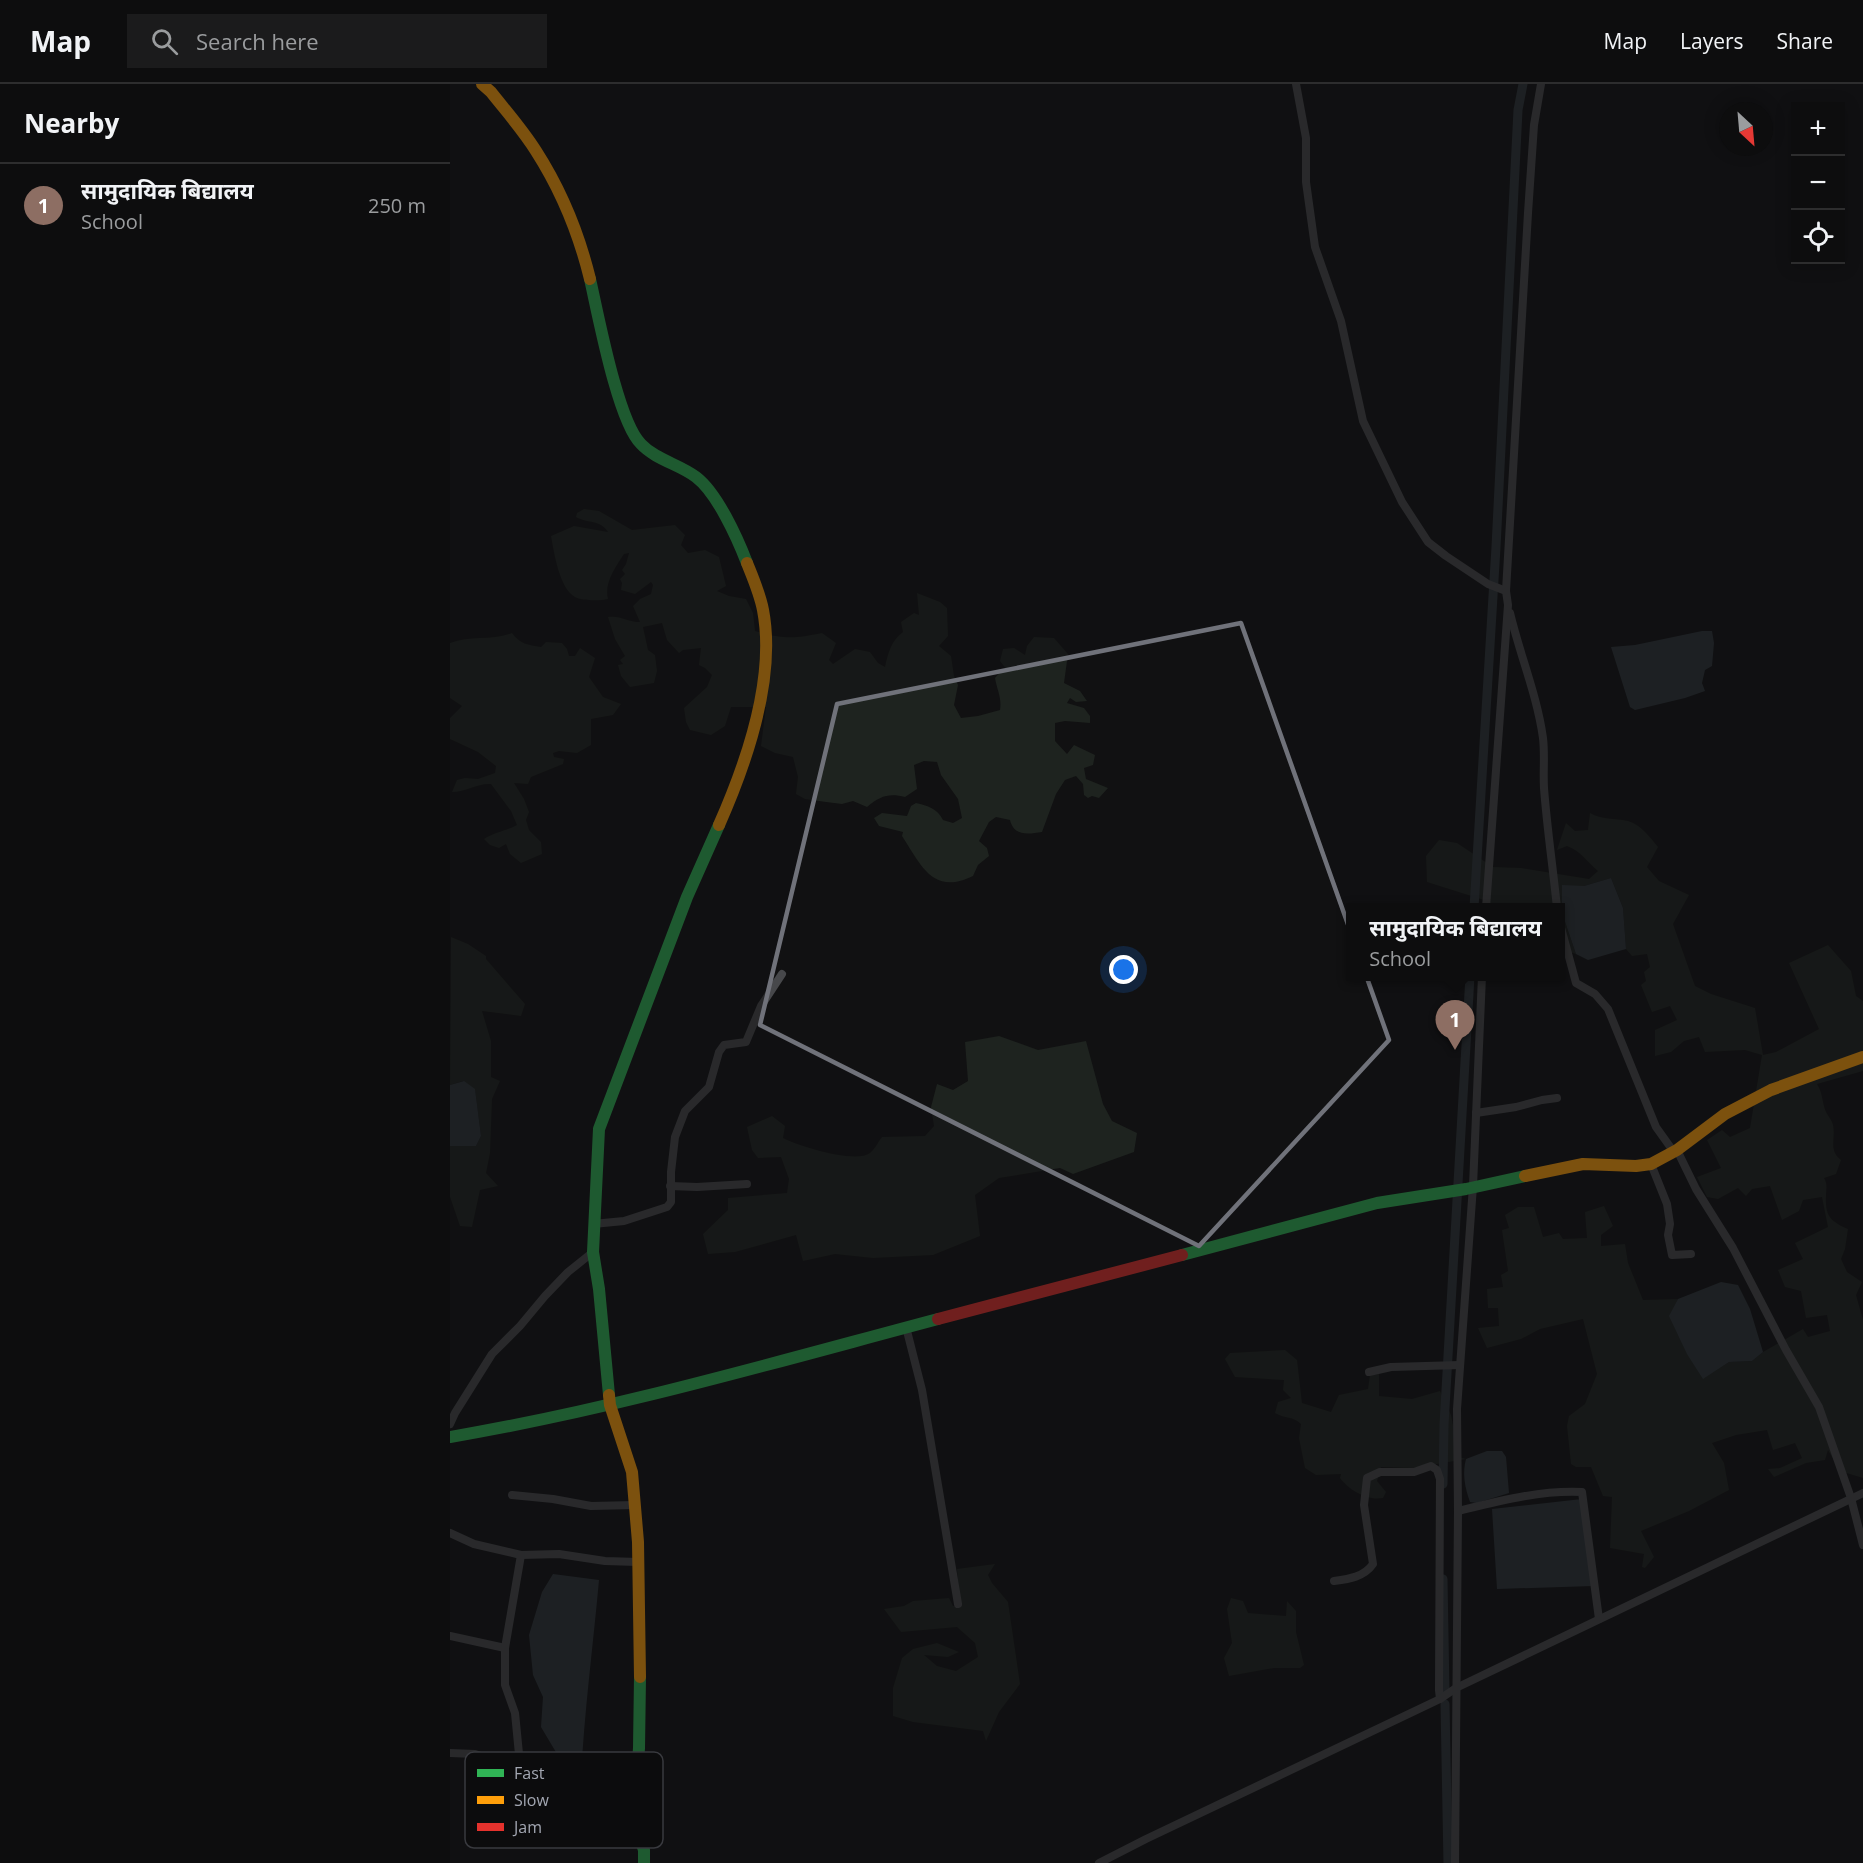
<!DOCTYPE html>
<meta charset="utf-8">
<style>
:root{--surface:#0d0d0e;--page:#1b1b1c;--text:#f1f3f6;--muted:#9a9c9e;--line:#2d2d2e;--accent:#2563eb}
body{margin:0;font-family:"Open Sans","Noto Sans Devanagari",sans-serif;background:var(--page);color:var(--text)}
.controls{position:absolute;right:18px;top:18px;display:grid;overflow:hidden;border-radius:0px;box-shadow:0 3px 15px #0003}
.controls button{width:54px;height:54px;display:grid;place-items:center;padding:0;border:0;border-bottom:2px solid var(--line);background:var(--surface);color:var(--text);font:30px sans-serif}
.compass{position:absolute;left:1269px;top:18px;width:54px;height:54px;border-radius:50%;background:var(--surface);box-shadow:0 3px 15px #0003;rotate:154deg}
.you{position:absolute;left:674px;top:886px;width:21px;height:21px;margin:-15px;border:4px solid #fff;border-radius:50%;background:#1a73e8;box-shadow:0 0 0 9px #1a73e833}
.badge{display:grid;place-items:center;width:39px;height:39px;border-radius:50%;background:var(--accent);color:#fff;font-size:20px;font-weight:700}
.pin{position:absolute;translate:-50% -50px;filter:drop-shadow(0 2px 3px #0008)}
.pin::after{content:'';position:absolute;top:32px;width:21px;height:18px;background:inherit;clip-path:polygon(0 0,100% 0,50% 100%)}
.popup{position:absolute;left:896px;top:819px;width:219px;height:78px;box-sizing:border-box;display:grid;place-content:center;border-radius:0px;background:var(--surface);filter:drop-shadow(0 2px 4px #0005);font-size:20px;white-space:nowrap;color:var(--muted)}
.popup b{font-size:22px;color:var(--text)}
.popup::after{content:'';position:absolute;left:50%;top:100%;margin-left:-12px;border:12px solid transparent;border-top-color:var(--surface)}
.list{margin:0;padding:0;list-style:none}
h2{display:flex;justify-content:space-between;align-items:center;height:78px;margin:0;padding:0 24px;font-size:26px}
h2 small{font-size:20px;font-weight:400;color:var(--muted)}
.list li{display:grid;grid-template-columns:39px 1fr auto;gap:18px;align-items:center;box-sizing:border-box;height:84px;padding:0 24px;border-top:2px solid var(--line)}
.list b{display:block;font-size:22px;white-space:nowrap}
.list p{margin:0;font-size:20px;white-space:nowrap;color:var(--muted)}
.list em{font-size:20px;font-style:normal;color:var(--muted)}
.icon{flex:none;width:33px;height:33px;fill:none;stroke:currentColor;stroke-width:2;stroke-linecap:round;stroke-linejoin:round}
.map{position:relative;flex:none;width:1413px;height:1779px;overflow:hidden}
header{display:flex;align-items:center;gap:36px;box-sizing:border-box;height:84px;padding:0 30px;background:var(--surface);border-bottom:2px solid var(--line)}
header strong{font-size:28px}
nav{display:flex;gap:33px;margin-inline-start:auto;font-size:21px}
.search{width:420px;height:54px;background:var(--page);display:flex;align-items:center;gap:15px;box-sizing:border-box;padding:0 21px;border-radius:0px;color:var(--muted);font-size:22px}
main{display:flex}
aside{flex:1;background:var(--surface)}
.map>svg:first-child{display:block}
.green{fill:#1e231f}
.water{fill:#2d3439}
.lines{fill:none;stroke-linecap:round;stroke-linejoin:round}
.canal{stroke:#2d3439;stroke-width:9}
.street{stroke:#47484b;stroke-width:8}
.fast{stroke:#30b455;stroke-width:12}
.slow{stroke:#ff9f0a;stroke-width:12}
.jam{stroke:#e5322d;stroke-width:12}
.marked{fill:none;stroke:#70727a;stroke-width:4.5;stroke-linejoin:round}
.key{fill:#0c0c0d;stroke:#393a3f;stroke-width:1.5}
.key-label{font-size:16px;fill:#a3a7b2}
</style>
<header>
<strong>Map</strong>
<div class="search"><svg class="icon" aria-label="search" viewBox="0 0 24 24"><circle cx="10" cy="10" r="6"/><path d="M15 15l6 6"/></svg>Search here</div>
<nav><a>Map</a><a>Layers</a><a>Share</a></nav>
</header>
<main>
<aside>
<h2>Nearby<small></small></h2>
<ul class="list">
<li><span class="badge" style="background:#8d6e63">1</span><div><b>सामुदायिक बिद्यालय</b><p>School</p></div><em>250 m</em></li>
</ul>
</aside>
<div class="map">
<svg width="1413" height="1779" viewBox="0 0 1413 1779">
<rect width="100%" height="100%" fill="#111112"/>
<g class="green">
<path d="M134,425L149,427L182,446L225,441L235,451L231,461L238,469L255,466L269,473L276,502L267,507L279,512L296,515L303,529L305,547C333,555 343,555 372,549L386,559L379,576L383,580L405,565L420,568L428,579L435,583C438,569 441,557 453,548L451,538L464,529L469,531L467,509L490,518L497,524L498,552L489,562L501,572L504,592L508,601L504,621L511,634L528,632L550,626C552,614 547,606 545,594L551,587L557,586L550,577L553,565L564,564L575,571L577,562L584,553L604,554L618,570L614,599L630,607L637,617L626,618L620,614L617,619L634,624L640,632V639L615,637L605,639V657L617,670L624,661L645,671L643,681L634,684L636,695L658,704L649,714L642,712L638,714L634,711L633,700L626,692L615,696L606,710L592,748C579,750 564,753 560,736L546,733L539,738L529,757L537,764L539,772L528,781L523,792C483,812 471,781 452,752L453,748L429,742L424,734L432,729L457,732L461,722L466,719C478,722 487,724 493,736L503,739L512,734L508,715L491,691L487,678L474,677L464,681L467,705L455,713C439,709 430,712 417,723L403,717L392,720L376,718L355,715L346,710L348,693L343,673L325,669L311,662L316,623H281L275,642L261,651L240,646L236,638L234,624L257,603L262,591L255,584L249,581L251,564L233,566L229,569L217,556L212,539L193,543L198,566L205,571L207,587L204,599L180,603L171,592L168,581L173,580L170,576L175,572L165,555L158,533C170,531 178,538 190,538L183,522L190,515L201,510L203,501L201,498L185,510L171,506L172,499L170,495L175,490L172,486L176,480L179,469L174,470C165,484 154,499 158,515C151,517 131,517 125,513C109,504 104,468 101,452L124,442L158,448C150,435 138,440 126,433L127,429Z"/>
<path d="M62,549C70,560 78,561 91,563L96,558L112,559L117,565L119,572H125L130,564L145,574L139,593L153,613L171,620L163,631L141,635V661L127,669L109,667L103,669L104,673L114,675L113,680L81,693L78,700L64,699L74,715L79,728L76,736L79,746L91,758L92,770L71,779L60,770L56,760L49,764L40,761L34,755C45,748 56,747 67,741L61,727L41,700C28,699 16,708 2,708L7,696L15,694L28,695L45,689L46,682L28,668L0,655V634L12,622L0,614V559C20,551 42,557 62,549Z"/>
<path d="M1140,729C1152,736 1164,734 1178,737C1191,741 1200,753 1208,763L1197,783L1209,797L1239,811L1223,840L1245,902L1261,910L1305,924L1313,971L1326,968L1369,945L1339,879L1378,861L1401,887L1406,912L1413,917V987L1367,1000C1373,1009 1372,1019 1376,1028C1378,1032 1382,1036 1383,1041C1386,1055 1378,1066 1391,1076L1386,1090L1374,1094C1378,1101 1376,1104 1376,1112C1375,1133 1381,1137 1398,1145L1395,1165L1391,1175L1397,1188L1412,1198L1406,1211L1413,1236V1394L1390,1387L1378,1366L1375,1376L1356,1379L1324,1393L1318,1385L1330,1384L1352,1374L1345,1359L1323,1366L1317,1346L1286,1351L1262,1359L1274,1379L1279,1406L1239,1427L1191,1447L1204,1473L1195,1484L1192,1483L1194,1470L1160,1464L1162,1413L1153,1412L1141,1383H1126L1121,1380L1117,1342L1119,1332L1135,1320L1147,1290L1133,1235L1090,1245L1071,1255L1037,1264L1028,1244L1049,1242L1048,1224H1038L1037,1205L1053,1203L1051,1191L1058,1187L1052,1146L1059,1144L1055,1131L1068,1123H1084L1093,1153L1109,1149L1113,1155L1137,1154L1135,1128L1154,1122L1163,1142L1151,1151V1162L1175,1160L1178,1179L1193,1216L1228,1215L1220,1232L1254,1294L1279,1278L1302,1277L1313,1268L1353,1245L1358,1253L1380,1247L1377,1231L1356,1234L1351,1207L1335,1203L1328,1186L1353,1175L1345,1159L1378,1143L1372,1113L1353,1116L1349,1127L1332,1136L1320,1102L1302,1105L1296,1112L1288,1104L1268,1115L1257,1113L1247,1093L1271,1084L1257,1056L1272,1046L1280,1053L1300,1044L1312,971L1295,966L1255,968L1249,953L1234,957L1221,968L1205,972V946L1227,936L1220,922L1202,928L1191,901L1196,897L1194,888L1200,883L1197,870L1182,872L1176,865L1173,824L1161,794L1134,802L1112,829L1126,870L1110,865V824L1043,823L1034,816L977,798L976,772L989,756L1007,759L1043,783L1071,784L1139,795L1148,787C1137,778 1131,767 1117,762L1107,766L1116,739L1125,747L1138,746Z"/>
<polygon points="1,853 18,860 36,872 36,875 75,920 71,932 32,927 41,957 41,993 50,997 42,1015 40,1069 36,1089 48,1102 30,1106 22,1143 10,1142 0,1113 0,1062 26,1062 31,1052 25,1006 13,997 0,1001"/>
<path d="M549,952L588,966L636,957L653,1020L662,1037L687,1049L684,1068L623,1090L610,1084L549,1094L525,1111L530,1152L483,1171L423,1174L385,1170L353,1177L346,1151L285,1168L258,1170L253,1150L278,1126V1114L337,1109L339,1095L331,1073L308,1074L302,1066L297,1043L322,1032L335,1042L333,1054C348,1062 406,1080 420,1069C425,1065 428,1058 432,1053L475,1052L484,1042L481,1023L487,1000L503,1006L518,997L515,958Z"/>
<path d="M835,1266L847,1276L852,1319L881,1328L889,1311L918,1305L920,1291L929,1290V1312L962,1315L990,1307L1001,1331L1009,1373L1016,1375L963,1384L931,1383L927,1397L936,1408L933,1414C917,1417 899,1406 890,1394L891,1390L866,1391L855,1384L849,1354L851,1340C843,1332 835,1335 825,1329L828,1318L841,1314L833,1306L834,1296L785,1293L775,1275L780,1269Z"/>
<polygon points="545,1480 538,1491 542,1499 558,1518 570,1600 549,1628 536,1657 533,1647 463,1638 443,1632 443,1604 452,1574 463,1565 487,1559 509,1568 498,1573 474,1571 487,1582 506,1587 528,1573 525,1559 507,1543 451,1548 434,1525 454,1522 463,1517 499,1514 503,1522 510,1521 507,1485"/>
<polygon points="781,1514 793,1517 798,1529 836,1532 837,1517 846,1527 846,1548 854,1581 850,1584 824,1584 779,1592 774,1574 782,1559 777,1525"/>
</g>
<g class="water">
<polygon points="1252,547 1262,547 1264,559 1262,582 1255,586 1252,599 1255,607 1235,614 1185,626 1180,623 1161,563 1185,561"/>
<polygon points="1161,794 1173,824 1176,865 1138,876 1126,870 1112,829 1112,801 1134,802"/>
<polygon points="14,997 25,1005 31,1052 26,1062 0,1062 0,1001"/>
<polygon points="1271,1198 1288,1201 1300,1225 1313,1268 1302,1277 1279,1278 1253,1295 1237,1270 1219,1232 1228,1215"/>
<path d="M1037,1367H1052L1056,1373L1059,1409L1027,1419L1020,1418C1015,1404 1012,1390 1016,1375Z"/>
<polygon points="1132,1415 1143,1502 1047,1505 1042,1425"/>
<path d="M103,1490L149,1496C143,1563 134,1629 131,1695L116,1685L91,1643L93,1613L83,1591L79,1551L92,1508Z"/>
</g>
<g class="lines">
<g class="canal">
<polyline points="1024,824 1046,463 1068,26 1073,0"/>
<polyline points="993,1400 994,1341 1020,892"/>
<polyline points="993,1495 995,1609"/>
<polyline points="995,1620 998,1779"/>
</g>
<g class="street">
<polyline points="846,0 856,54 856,98 865,163 891,237 913,337 952,418 978,458 996,472 1038,500 1056,507"/>
<path d="M1060,529C1070,571 1087,611 1093,654C1095,671 1093,687 1094,704C1097,744 1103,784 1107,824"/>
<polyline points="1036,824 1058,521 1056,507 1078,129 1084,41 1091,0"/>
<polyline points="1110,840 1126,899 1145,910 1158,925 1206,1043 1221,1064 1227,1066 1246,1105 1283,1164 1336,1266 1369,1323 1401,1414 1413,1461"/>
<polyline points="1026,1029 1066,1023 1092,1016 1107,1014"/>
<polyline points="1201,1080 1217,1120 1220,1140 1218,1151 1222,1171 1241,1170"/>
<polyline points="220,1102 247,1103 297,1100"/>
<polyline points="143,1140 174,1137 217,1123 221,1118 221,1088 225,1053 235,1027 259,1003 269,968 274,961 296,958 311,922 332,890"/>
<polyline points="456,1243 472,1306 508,1520"/>
<polyline points="919,1288 941,1283 1010,1281"/>
<polyline points="0,1340 5,1329 42,1270 70,1242 95,1212 118,1188 143,1168"/>
<polyline points="62,1411 103,1415 141,1422 185,1421"/>
<path d="M1008,1427C1049,1417 1090,1406 1132,1408L1149,1535"/>
<polyline points="0,1449 24,1460 71,1471 109,1470 155,1477 188,1478"/>
<path d="M884,1497C899,1495 914,1493 923,1480L914,1421L917,1394L930,1388H964L981,1382L987,1386L990,1395L989,1606L990,1615"/>
<polyline points="0,1552 55,1564"/>
<polyline points="0,1669 25,1670 46,1677 59,1693 86,1719 106,1730 133,1737 186,1742"/>
<polyline points="59,1693 69,1670 65,1629 55,1601 55,1564 71,1471"/>
<polyline points="649,1779 696,1755 990,1615 1006,1604 1413,1409"/>
<polyline points="1005,1779 1008,1427 1007,1325 1023,1102 1032,892"/>
</g>
<g class="fast">
<path d="M140,195C148,230 168,338 191,360C206,376 229,380 246,393C267,409 287,453 297,479"/>
<polyline points="732,1171 927,1119 1016,1105 1075,1092"/>
<polyline points="159,1311 149,1205 143,1168 149,1045 237,813 269,741"/>
<path d="M0,1353C165,1325 326,1278 488,1235"/>
<polyline points="190,1593 189,1664 185,1718 186,1742 194,1766 194,1779"/>
</g>
<g class="slow">
<path d="M32,0L41,8C56,27 73,46 86,67C111,106 129,150 140,195"/>
<path d="M269,741C296,680 326,594 313,526C310,510 303,494 297,479"/>
<polyline points="1075,1092 1133,1080 1186,1082 1201,1080 1227,1066 1275,1030 1321,1006 1413,973"/>
<polyline points="159,1311 160,1321 182,1388 188,1458 190,1593"/>
</g>
<polyline class="jam" points="488,1235 732,1171"/>
</g>
<path d="M0 0H1413V1779H0ZM791,539L939,956L749,1162L310,941L387,620Z" fill="#111112" fill-opacity=".55" fill-rule="evenodd"/>
<path class="marked" d="M791,539L939,956L749,1162L310,941L387,620Z"/>
<rect x="15" y="1668" width="198" height="96" rx="9" class="key"/>
<rect x="27" y="1685" width="27" height="8" fill="#30b455"/>
<rect x="27" y="1712" width="27" height="8" fill="#ff9f0a"/>
<rect x="27" y="1739" width="27" height="8" fill="#e5322d"/>
<g class="key-label">
<text x="64" y="1695">Fast</text>
<text x="64" y="1722">Slow</text>
<text x="64" y="1749">Jam</text>
</g>
</svg>
<div class="controls">
<button>+</button>
<button>−</button>
<button><svg class="icon" aria-label="locate" viewBox="0 0 24 24"><circle cx="12" cy="12" r="6"/><path d="M12 2v4M12 18v4M2 12h4M18 12h4"/></svg></button>
</div>
<svg class="compass" viewBox="-18 -18 36 36"><path d="M0-13l5 13h-10z" fill="#e53935"/><path d="M0 13l5-13h-10z" fill="#9a9c9e"/></svg>
<div class="you"></div>
<div class="pin badge" style="left:1005px;top:966px;background:#8d6e63">1</div>
<div class="popup"><b>सामुदायिक बिद्यालय</b>School</div>
</div>
</main>
